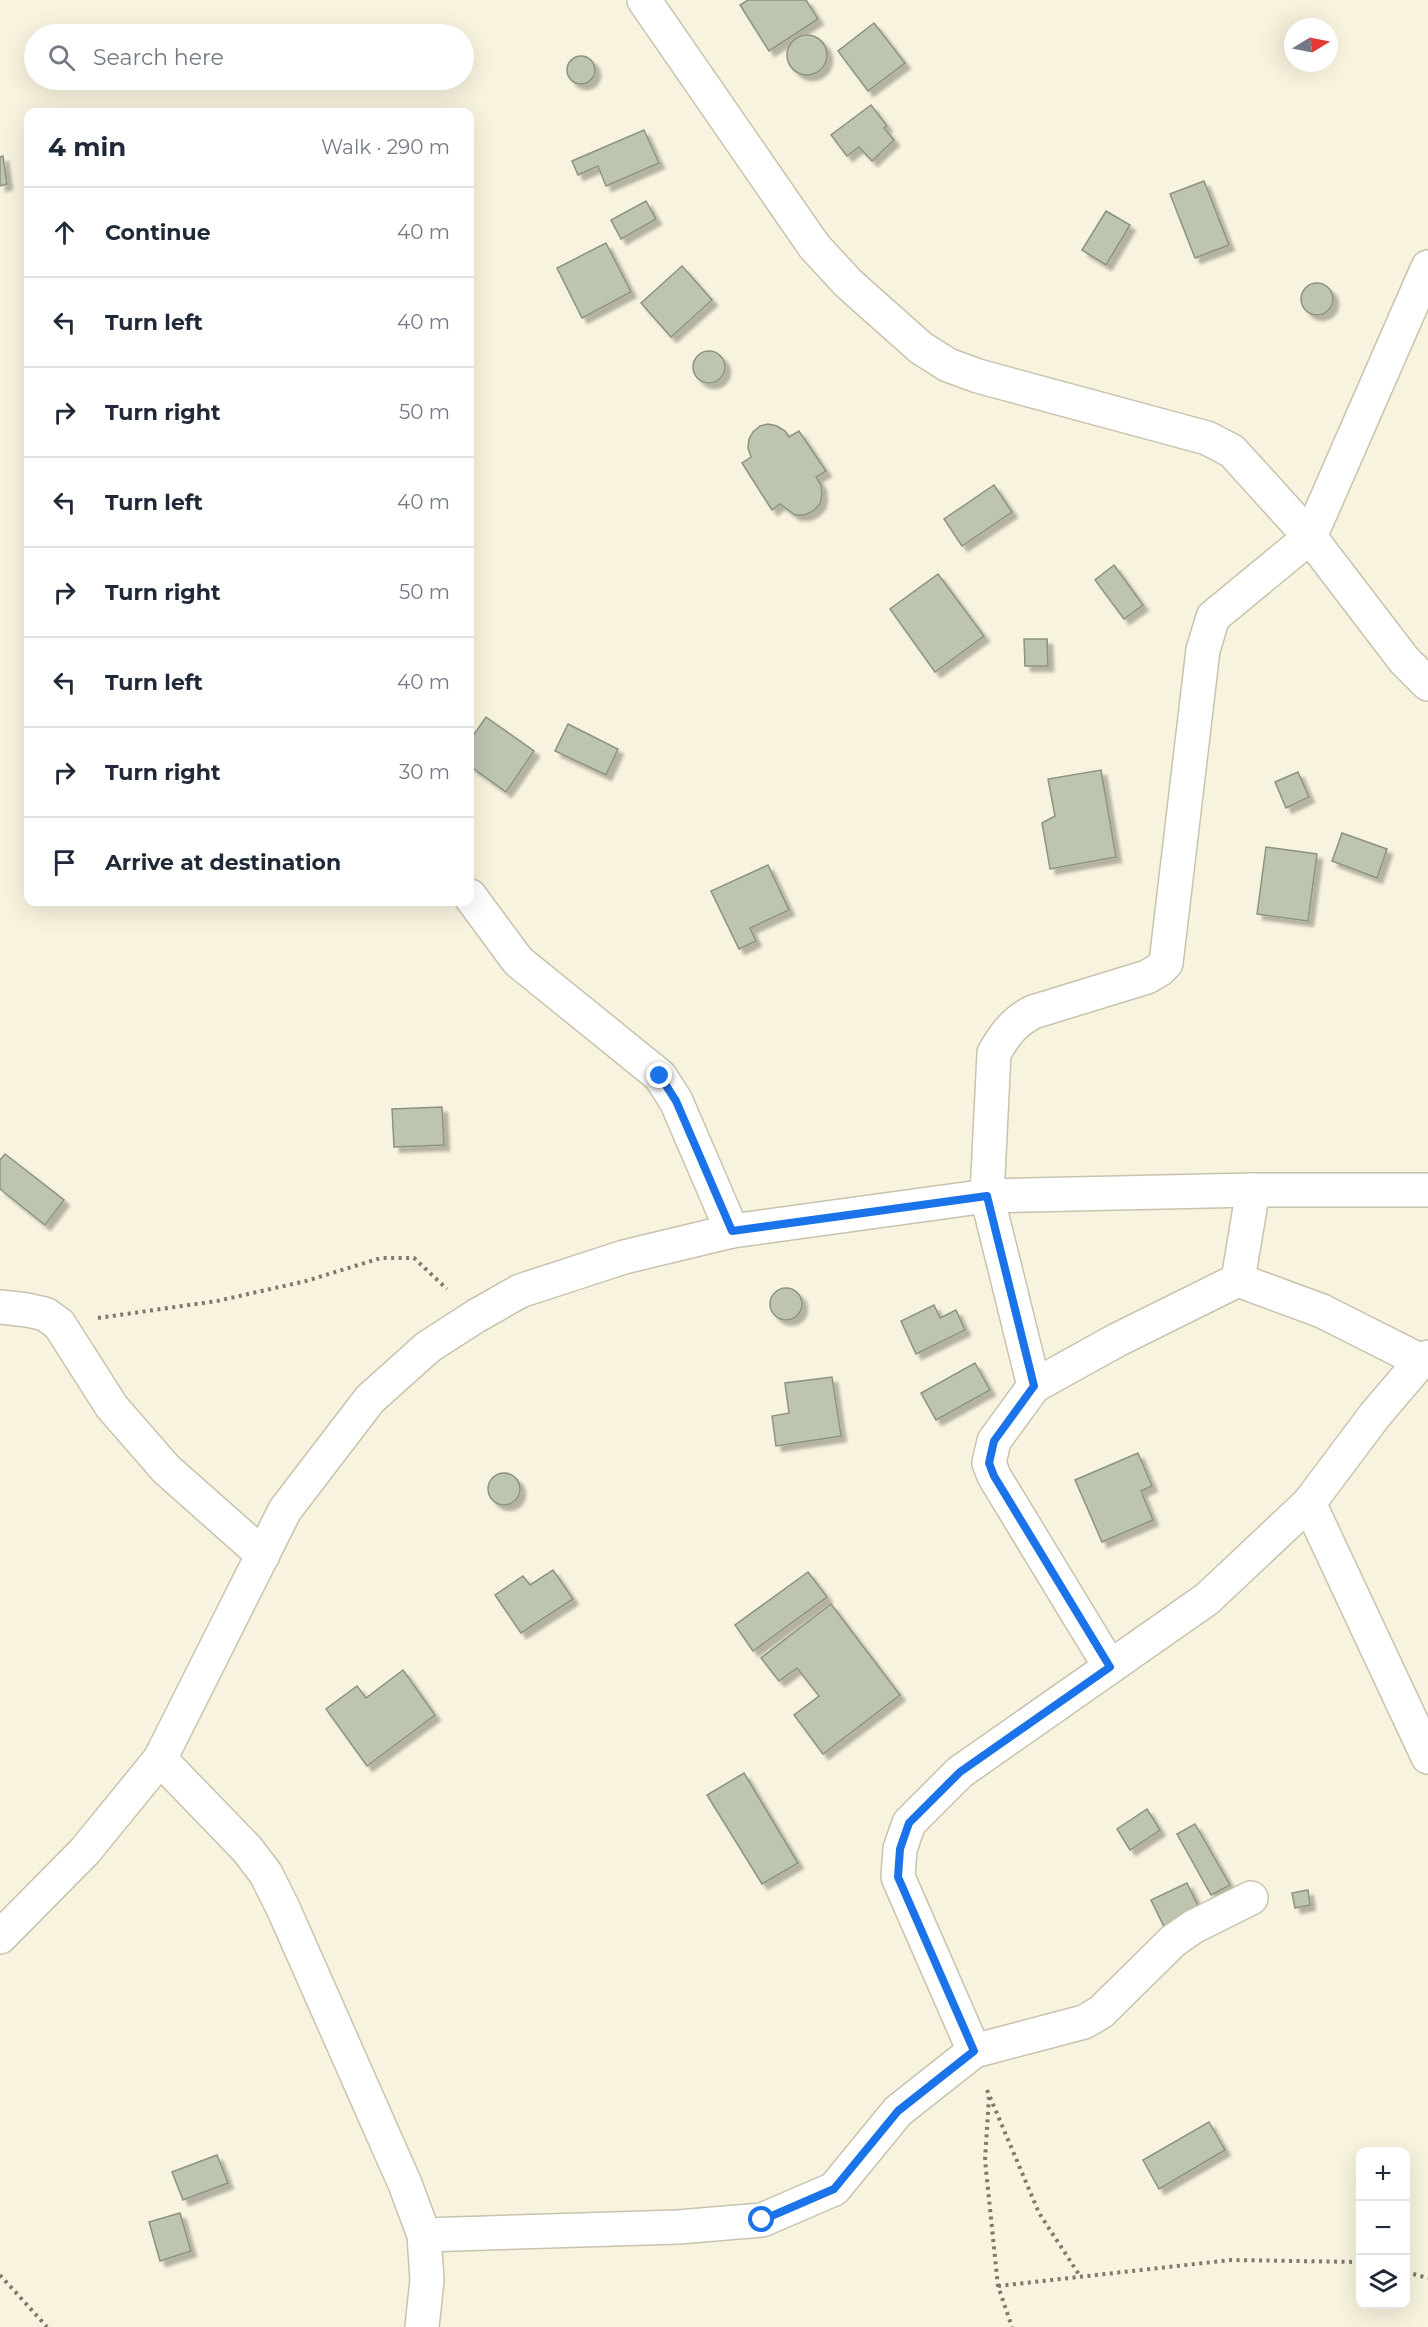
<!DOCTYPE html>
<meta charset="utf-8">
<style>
:root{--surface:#fff;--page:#f6f6f7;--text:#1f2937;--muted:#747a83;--line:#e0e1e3}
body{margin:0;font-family:Montserrat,sans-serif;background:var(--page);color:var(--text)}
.controls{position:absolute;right:18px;bottom:18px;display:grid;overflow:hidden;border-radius:12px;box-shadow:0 6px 24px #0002}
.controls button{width:54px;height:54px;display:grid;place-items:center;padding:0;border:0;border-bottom:2px solid var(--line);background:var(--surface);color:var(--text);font:30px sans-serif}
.compass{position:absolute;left:1284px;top:18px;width:54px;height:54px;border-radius:50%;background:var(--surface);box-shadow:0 6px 24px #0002;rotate:80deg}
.stop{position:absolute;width:18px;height:18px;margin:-14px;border:4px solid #1a73e8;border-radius:50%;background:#fff}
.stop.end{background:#1a73e8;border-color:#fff;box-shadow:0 2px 6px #0008}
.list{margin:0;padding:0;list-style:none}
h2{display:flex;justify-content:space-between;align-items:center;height:78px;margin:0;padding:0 24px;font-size:26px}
h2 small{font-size:20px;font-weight:400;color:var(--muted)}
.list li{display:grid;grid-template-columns:39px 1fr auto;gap:18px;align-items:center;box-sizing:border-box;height:90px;padding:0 24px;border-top:2px solid var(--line)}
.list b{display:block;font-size:22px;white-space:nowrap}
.list em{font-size:20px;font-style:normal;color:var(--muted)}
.icon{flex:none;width:33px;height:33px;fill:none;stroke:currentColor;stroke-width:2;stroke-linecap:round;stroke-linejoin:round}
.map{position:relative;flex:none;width:1428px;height:2327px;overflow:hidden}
.search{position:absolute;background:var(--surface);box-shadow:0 6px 24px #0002;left:24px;top:24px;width:450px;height:66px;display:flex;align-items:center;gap:15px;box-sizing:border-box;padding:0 21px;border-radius:33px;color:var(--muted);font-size:22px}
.panel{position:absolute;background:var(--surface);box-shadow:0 6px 24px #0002;left:24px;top:108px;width:450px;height:798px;border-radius:12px}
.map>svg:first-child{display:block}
.building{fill:#bdc4b0;stroke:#8c9380;stroke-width:1.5;filter:url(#shadow)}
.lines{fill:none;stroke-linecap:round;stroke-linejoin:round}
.minor-casing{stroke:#c7c3ae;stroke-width:36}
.path{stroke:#7d7a6c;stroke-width:4;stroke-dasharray:3 4.5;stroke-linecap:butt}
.minor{stroke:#fff;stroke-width:33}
.route{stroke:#1a73e8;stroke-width:8}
</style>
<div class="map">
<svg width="1428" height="2327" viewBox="0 0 1428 2327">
<defs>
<filter id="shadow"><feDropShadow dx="5.5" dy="5.5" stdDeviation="1.5" flood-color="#0004"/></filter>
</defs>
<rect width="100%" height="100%" fill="#f8f3de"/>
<g class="building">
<polygon points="748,0 806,0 818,19 769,51 740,5"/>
<polygon points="874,23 905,63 868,91 838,51"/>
<circle cx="807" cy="55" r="20"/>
<circle cx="581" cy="70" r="14"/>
<polygon points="871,105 887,126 884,128 894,140 872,161 859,147 847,156 831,135"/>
<polygon points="644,130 659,163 606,186 598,166 578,175 572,161"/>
<polygon points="3,156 7,184 0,186 0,157"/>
<polygon points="1204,181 1229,245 1195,258 1170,194"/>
<polygon points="646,201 656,219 621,239 611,220"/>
<polygon points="1106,211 1130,225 1106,265 1082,250"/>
<polygon points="606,243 631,292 582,318 557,268"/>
<polygon points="682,266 712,300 671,337 641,303"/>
<circle cx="1317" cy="299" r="16"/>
<circle cx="709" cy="367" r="16"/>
<polygon points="768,424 777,426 785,431 789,437 799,431 826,471 816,477 821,485 822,495 820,504 813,511 805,515 795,515 780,504 772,510 742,463 751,457 748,448 749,439 753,432 760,426"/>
<polygon points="994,485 1012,512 962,546 944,519"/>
<polygon points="1114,565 1143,605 1124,619 1095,580"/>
<polygon points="938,574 984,636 935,672 890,609"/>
<polygon points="1024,639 1047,639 1048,666 1025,666"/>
<polygon points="486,717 534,751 506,792 470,766 470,740"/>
<polygon points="568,724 618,749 606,775 555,751"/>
<polygon points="1101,770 1116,857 1050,869 1042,823 1055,816 1048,779"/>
<polygon points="1298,772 1309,797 1286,808 1275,782"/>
<polygon points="1342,833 1387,849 1377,878 1332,861"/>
<polygon points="1266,847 1317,854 1308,921 1257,914"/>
<polygon points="768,865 789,910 750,928 756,941 739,949 711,891"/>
<polygon points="442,1107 444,1145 394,1147 392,1109"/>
<polygon points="5,1154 64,1200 45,1225 0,1189 0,1160"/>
<circle cx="786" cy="1304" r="16"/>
<polygon points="934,1305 940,1318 956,1310 965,1330 916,1354 901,1321"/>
<polygon points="975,1363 990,1390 936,1420 921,1393"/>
<polygon points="832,1377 841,1436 776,1446 772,1416 789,1413 785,1383"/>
<polygon points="1138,1453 1152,1486 1141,1491 1153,1520 1102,1542 1075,1480"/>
<circle cx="504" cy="1489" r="16"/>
<polygon points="553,1570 573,1599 521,1633 495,1595 523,1576 530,1585"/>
<polygon points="808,1572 827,1597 753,1651 735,1625"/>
<polygon points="831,1604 900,1695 823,1754 794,1715 819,1696 797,1668 779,1681 761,1658"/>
<polygon points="403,1670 435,1715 367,1766 326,1709 357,1686 366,1698"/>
<polygon points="744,1773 798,1863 762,1884 707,1795"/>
<polygon points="1147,1809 1160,1830 1130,1850 1117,1829"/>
<polygon points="1195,1824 1230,1885 1211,1895 1177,1834"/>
<polygon points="1187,1883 1206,1922 1170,1939 1151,1900"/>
<polygon points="1308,1890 1310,1905 1295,1908 1292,1893"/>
<polygon points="1209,2122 1225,2150 1159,2189 1143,2160"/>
<polygon points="217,2155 228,2183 183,2200 172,2172"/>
<polygon points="180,2213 191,2251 160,2261 149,2222"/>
</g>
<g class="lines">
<defs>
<g id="minor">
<polyline points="644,0 814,246 848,283 921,348 948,365 978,376 1207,438 1232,451 1310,537 1404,660 1428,684"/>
<polyline points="470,896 518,961 660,1076 676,1101 732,1231"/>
<polyline points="1238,1280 1253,1190"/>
<polyline points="0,1307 27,1310 45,1314 59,1324 112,1407 166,1469 263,1555"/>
<path d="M1034,1386L987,1196L994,1053C1005,1034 1014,1022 1033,1012L1147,977L1159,970L1166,963L1203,650L1213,617L1310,537L1428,267"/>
<polyline points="1309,1503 1428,1757"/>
<polyline points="1110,1667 994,1476 989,1463 994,1441 1034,1386 1117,1340 1238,1280 1322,1311 1421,1361"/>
<polyline points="160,1759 247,1849 266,1874 283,1908 405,2184 424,2235 427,2280 422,2327"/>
<polyline points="0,1937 85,1851 160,1759 285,1510 370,1399 428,1347 476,1316 520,1291 624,1257 732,1231 987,1196 1253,1190 1428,1190"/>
<polyline points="974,2051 898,1877 900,1849 909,1823 960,1772 1207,1599 1309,1503 1375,1415 1421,1361 1428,1357"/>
<polyline points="424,2235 678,2227 762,2220 834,2189 898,2111 974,2051 1084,2022 1101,2012 1173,1941 1193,1927 1251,1898"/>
</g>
</defs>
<use href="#minor" class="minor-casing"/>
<g class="path">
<polyline points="98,1318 217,1301 306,1281 381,1258 414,1258 447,1289"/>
<polyline points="987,2090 1039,2213 1080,2276"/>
<polyline points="989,2097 985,2160 998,2286 1012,2327"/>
<polyline points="1406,2272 1428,2278"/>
<polyline points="0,2275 47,2327"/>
<polyline points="998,2286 1231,2260 1360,2262"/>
</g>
<use href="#minor" class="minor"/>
</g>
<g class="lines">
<polyline class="route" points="660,1076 676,1101 732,1231 987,1196 1034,1386 994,1441 989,1463 994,1476 1110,1667 960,1772 909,1823 900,1849 898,1877 974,2051 898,2111 834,2189 762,2220"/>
</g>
</svg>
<div class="controls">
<button>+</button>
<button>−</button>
<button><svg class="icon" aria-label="layers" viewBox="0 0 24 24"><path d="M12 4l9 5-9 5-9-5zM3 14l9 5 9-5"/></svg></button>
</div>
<svg class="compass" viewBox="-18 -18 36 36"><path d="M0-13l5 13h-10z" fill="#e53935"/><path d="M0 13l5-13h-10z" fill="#747a83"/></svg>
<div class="stop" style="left:762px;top:2220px"></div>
<div class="stop end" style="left:660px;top:1076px"></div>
<div class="search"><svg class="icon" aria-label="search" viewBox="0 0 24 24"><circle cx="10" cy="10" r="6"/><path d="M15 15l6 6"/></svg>Search here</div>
<section class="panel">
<h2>4 min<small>Walk · 290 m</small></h2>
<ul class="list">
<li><svg class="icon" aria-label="ahead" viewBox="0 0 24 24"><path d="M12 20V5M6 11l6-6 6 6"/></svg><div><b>Continue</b></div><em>40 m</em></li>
<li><svg class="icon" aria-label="left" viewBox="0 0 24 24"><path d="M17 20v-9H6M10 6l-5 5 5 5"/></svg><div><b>Turn left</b></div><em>40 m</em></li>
<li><svg class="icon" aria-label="right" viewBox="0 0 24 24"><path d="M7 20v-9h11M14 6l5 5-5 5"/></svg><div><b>Turn right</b></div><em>50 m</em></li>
<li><svg class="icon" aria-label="left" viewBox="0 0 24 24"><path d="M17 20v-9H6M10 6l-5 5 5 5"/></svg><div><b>Turn left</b></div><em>40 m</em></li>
<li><svg class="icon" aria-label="right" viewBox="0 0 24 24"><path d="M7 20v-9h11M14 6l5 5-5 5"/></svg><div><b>Turn right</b></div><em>50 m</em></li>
<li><svg class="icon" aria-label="left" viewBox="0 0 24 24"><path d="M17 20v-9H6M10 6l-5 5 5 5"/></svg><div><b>Turn left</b></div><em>40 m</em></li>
<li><svg class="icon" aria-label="right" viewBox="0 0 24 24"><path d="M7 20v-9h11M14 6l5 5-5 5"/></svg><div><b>Turn right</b></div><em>30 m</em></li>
<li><svg class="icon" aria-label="arrive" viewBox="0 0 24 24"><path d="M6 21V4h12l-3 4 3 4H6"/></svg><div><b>Arrive at destination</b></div></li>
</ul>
</section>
</div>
